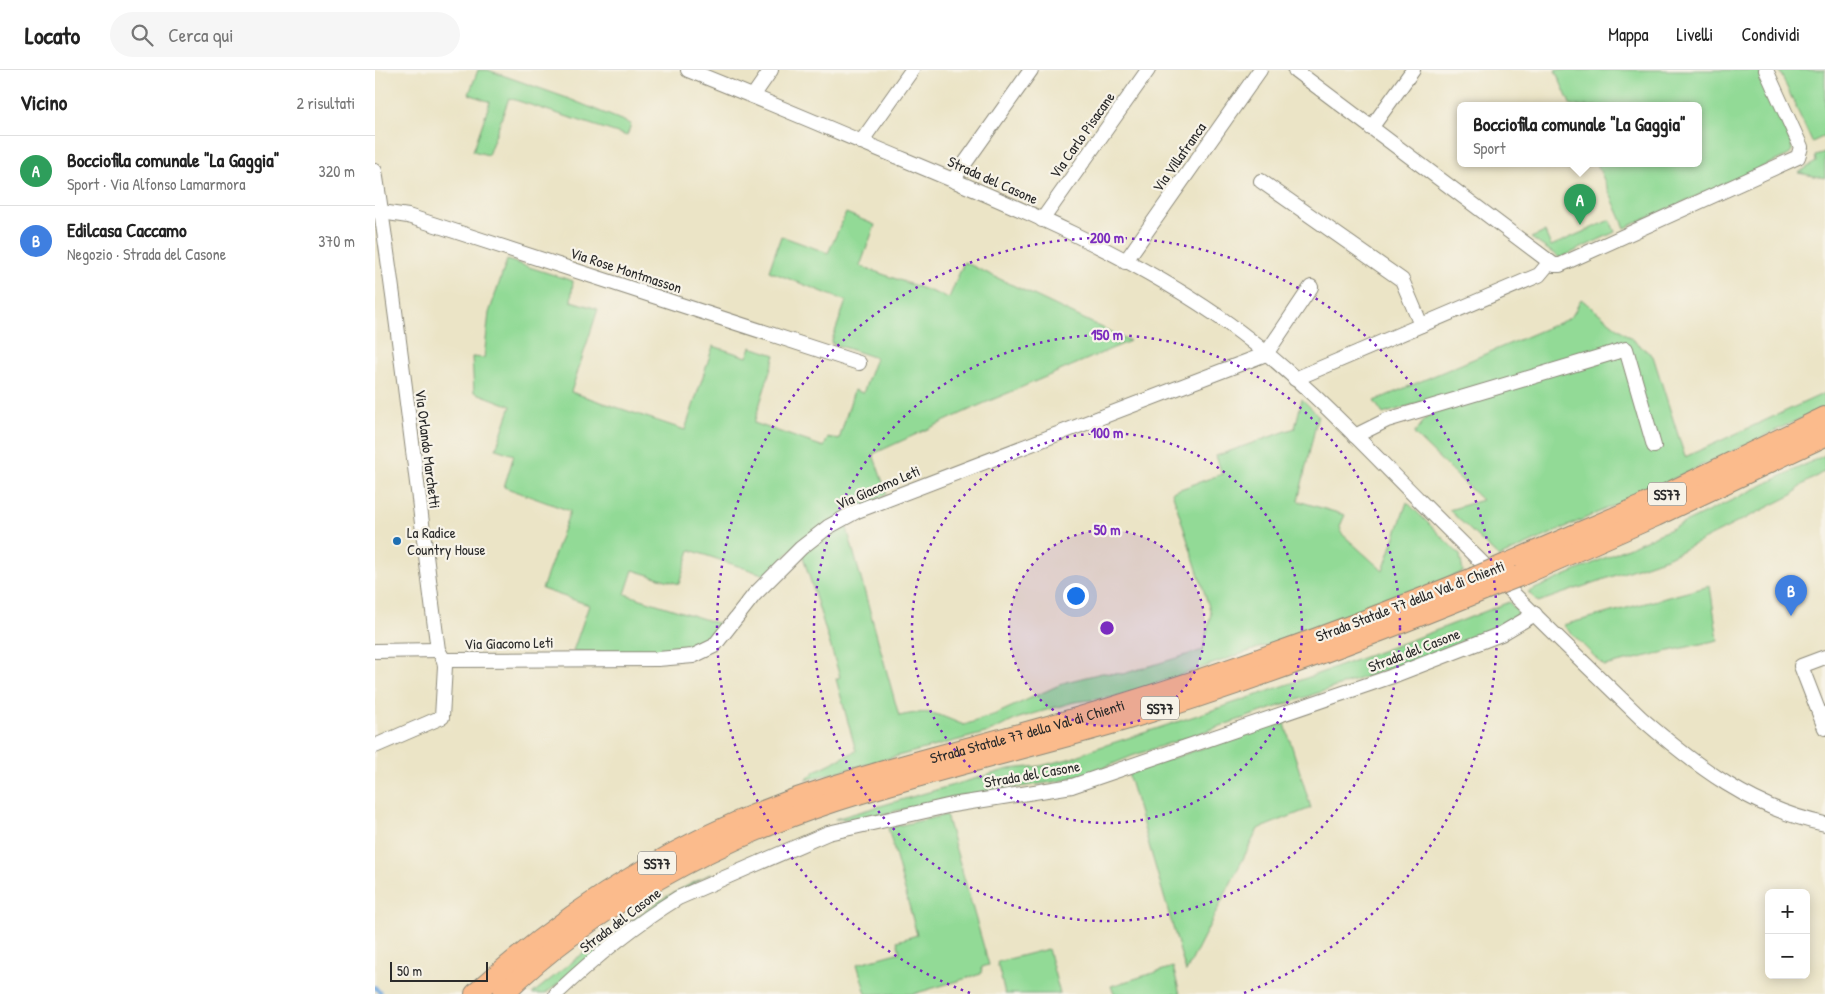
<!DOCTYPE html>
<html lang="it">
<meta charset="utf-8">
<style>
:root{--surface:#fff;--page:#f6f6f6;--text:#222;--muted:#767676;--line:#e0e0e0;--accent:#1f6fb2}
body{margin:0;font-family:"Patrick Hand",sans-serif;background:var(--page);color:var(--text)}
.controls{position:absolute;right:15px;bottom:15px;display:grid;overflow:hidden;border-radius:8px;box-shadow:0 2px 12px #0003}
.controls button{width:45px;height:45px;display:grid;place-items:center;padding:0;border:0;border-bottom:1px solid var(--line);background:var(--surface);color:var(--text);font:25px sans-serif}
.scale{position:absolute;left:15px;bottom:12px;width:98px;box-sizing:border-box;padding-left:5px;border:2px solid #2b2b2b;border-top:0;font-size:14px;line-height:18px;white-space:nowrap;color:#2b2b2b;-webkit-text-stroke:4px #f7f3e8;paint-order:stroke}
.you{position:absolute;left:700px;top:525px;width:18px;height:18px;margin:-12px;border:4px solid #fff;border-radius:50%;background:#1a73e8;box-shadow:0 0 0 8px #1a73e833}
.badge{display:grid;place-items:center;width:32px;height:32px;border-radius:50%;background:var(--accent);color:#fff;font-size:16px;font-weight:700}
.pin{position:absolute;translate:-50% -41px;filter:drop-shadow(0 1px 2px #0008)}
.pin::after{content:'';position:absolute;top:26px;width:18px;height:15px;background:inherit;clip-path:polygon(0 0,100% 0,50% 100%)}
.popup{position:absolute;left:1082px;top:32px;width:245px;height:65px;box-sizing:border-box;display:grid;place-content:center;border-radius:8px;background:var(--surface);filter:drop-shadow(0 1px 4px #0005);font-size:16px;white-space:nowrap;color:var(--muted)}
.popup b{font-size:19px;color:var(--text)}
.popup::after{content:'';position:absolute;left:50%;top:100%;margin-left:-10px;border:10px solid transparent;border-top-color:var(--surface)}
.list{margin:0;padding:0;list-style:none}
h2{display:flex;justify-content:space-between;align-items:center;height:65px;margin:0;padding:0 20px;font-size:21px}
h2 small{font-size:16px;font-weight:400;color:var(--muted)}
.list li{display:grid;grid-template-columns:32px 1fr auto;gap:15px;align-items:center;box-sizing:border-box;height:70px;padding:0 20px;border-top:1px solid var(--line)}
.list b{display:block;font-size:19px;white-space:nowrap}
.list p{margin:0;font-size:16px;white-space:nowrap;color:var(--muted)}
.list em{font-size:16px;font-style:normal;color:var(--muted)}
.icon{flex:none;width:28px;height:28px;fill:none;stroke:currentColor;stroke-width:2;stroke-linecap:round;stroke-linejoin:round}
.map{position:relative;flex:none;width:1450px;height:924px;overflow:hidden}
header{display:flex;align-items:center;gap:30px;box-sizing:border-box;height:70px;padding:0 25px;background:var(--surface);border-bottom:1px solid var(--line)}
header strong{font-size:24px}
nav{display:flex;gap:28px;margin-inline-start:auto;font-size:18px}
.search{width:350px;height:45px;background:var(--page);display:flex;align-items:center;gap:12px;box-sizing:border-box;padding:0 18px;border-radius:28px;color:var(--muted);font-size:19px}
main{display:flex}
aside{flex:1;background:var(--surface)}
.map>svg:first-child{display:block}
.green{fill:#92da96;stroke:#5e8260}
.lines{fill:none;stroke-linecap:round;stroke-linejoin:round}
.stream{stroke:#70a7df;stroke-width:4}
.minor-casing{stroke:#8b8878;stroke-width:16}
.highway-casing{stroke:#8b8878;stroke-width:22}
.minor{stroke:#fff;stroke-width:14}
.highway{stroke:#fbbb8c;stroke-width:20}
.highway-bridge-casing{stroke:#8b8878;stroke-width:22;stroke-linecap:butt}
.highway-bridge{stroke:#fbbb8c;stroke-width:20}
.ring{fill:none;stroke:#7b2cbf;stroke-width:2.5;stroke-dasharray:2.5 5}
.poi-dot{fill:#1f6fb2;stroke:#f7f3e8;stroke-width:2}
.labels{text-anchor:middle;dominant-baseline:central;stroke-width:4.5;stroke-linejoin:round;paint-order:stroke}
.shield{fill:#f7f3e8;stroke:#686764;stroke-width:1}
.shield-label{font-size:14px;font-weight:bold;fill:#2b2b2b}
.street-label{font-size:15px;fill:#2b2b2b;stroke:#f7f3e8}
.poi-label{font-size:15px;fill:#2b2b2b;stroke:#f7f3e8;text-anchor:start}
.centre{fill:#7b2cbf;stroke:#f7f3e8;stroke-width:2.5}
.ring-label{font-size:15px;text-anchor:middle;font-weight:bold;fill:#7b2cbf;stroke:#f7f3e8;stroke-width:4.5;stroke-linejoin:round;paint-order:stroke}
</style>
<header>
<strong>Locato</strong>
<div class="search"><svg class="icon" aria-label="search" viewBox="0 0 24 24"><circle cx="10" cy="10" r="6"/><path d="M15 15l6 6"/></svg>Cerca qui</div>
<nav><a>Mappa</a><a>Livelli</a><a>Condividi</a></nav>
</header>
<main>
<aside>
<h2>Vicino<small>2 risultati</small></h2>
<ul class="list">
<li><span class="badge" style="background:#2e9e5b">A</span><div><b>Bocciofila comunale &quot;La Gaggia&quot;</b><p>Sport · Via Alfonso Lamarmora</p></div><em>320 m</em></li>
<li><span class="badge" style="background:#3f7fe0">B</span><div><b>Edilcasa Caccamo</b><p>Negozio · Strada del Casone</p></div><em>370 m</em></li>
</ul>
</aside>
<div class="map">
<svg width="1450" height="924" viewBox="0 0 1450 924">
<rect width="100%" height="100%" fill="#f7f3e8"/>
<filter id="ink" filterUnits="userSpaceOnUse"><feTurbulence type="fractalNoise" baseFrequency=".02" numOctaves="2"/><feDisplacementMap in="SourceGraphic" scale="10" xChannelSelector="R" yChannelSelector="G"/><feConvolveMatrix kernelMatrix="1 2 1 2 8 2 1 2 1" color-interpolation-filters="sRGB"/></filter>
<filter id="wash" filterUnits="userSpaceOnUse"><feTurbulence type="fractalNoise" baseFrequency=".0096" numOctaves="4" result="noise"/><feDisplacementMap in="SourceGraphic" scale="20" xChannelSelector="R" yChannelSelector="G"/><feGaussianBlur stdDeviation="1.12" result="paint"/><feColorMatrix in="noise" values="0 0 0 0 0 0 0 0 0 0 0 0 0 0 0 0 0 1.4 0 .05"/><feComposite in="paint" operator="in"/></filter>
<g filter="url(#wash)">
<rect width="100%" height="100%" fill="#ebe4c6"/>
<g class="green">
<polygon points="103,0 113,0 192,28 256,54 252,66 134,28 113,85 98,81 115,32 94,24"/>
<polygon points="1180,0 1384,0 1416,72 1417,80 1414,85 1250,158 1222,94 1324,94 1324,36 1196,36"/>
<polygon points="1404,0 1450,0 1450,66 1437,72"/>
<polygon points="1450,83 1450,108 1423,103 1441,92 1440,86"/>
<path d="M471,143L500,155L485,196L574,228L589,192L755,271L605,335L498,384L512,424L421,476L390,505L315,480L304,514L258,500L250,524L348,555C344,559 341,566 336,570C311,592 232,582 198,581L214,535L167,519L195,441L129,417L139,385L121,379L136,336L99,322L97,287L109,288L114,243L132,190L198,211L196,231L223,239L196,322L310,360L338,276L372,287L376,277L400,285L379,353L449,377L453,367L464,370L479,320L488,323L501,288L456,273L471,231L394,201L406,166L453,183Z"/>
<polygon points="1235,150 1240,162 1185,188 1156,168 1170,162 1176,176"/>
<polygon points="1206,229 1278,286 1310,387 1450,323 1450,337 1311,403 1124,487 1074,440 1107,430 1039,364 1055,343 1050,331 1008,344 999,331 1193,249 1199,243"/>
<path d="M927,329L943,345L923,431L970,445L965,456L967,464L1008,501L1032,432L1085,485L1088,502L1005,536L742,627L699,632L644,648L614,662L431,710L440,701L481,681L461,609L465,607L427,483L470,451L524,646C558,639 558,643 589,655L621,644L691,612L727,603L748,604L828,580L836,543L797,422L847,404L841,386L920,358Z"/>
<polygon points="1450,385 1450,401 1427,415 1419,424 1294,487 1163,532 1153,522 1316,450"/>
<polygon points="1335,516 1343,570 1229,596 1188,555"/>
<path d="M1134,532L1143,542L1140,549L1049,587L757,686L721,701L685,711L582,726L488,749H460L634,699L666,696L697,688L719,679C859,634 997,587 1134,532Z"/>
<polygon points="909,651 936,738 883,759 811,902 753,703"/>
<polygon points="571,745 614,895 607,897 606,904 538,924 491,924 482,894 525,882 522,871 542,865 513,758"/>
<polygon points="337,803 289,831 170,924 157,924 202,888 289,828"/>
<polygon points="673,879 685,924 630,924 622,892"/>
<polygon points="798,897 805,924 739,924 736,916"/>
</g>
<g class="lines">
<polyline class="stream" points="0,917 6,924"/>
</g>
</g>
<g filter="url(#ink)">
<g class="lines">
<defs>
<g id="minor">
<path d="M313,0C386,29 458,60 530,90C638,135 760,186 854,254C924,305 983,369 1044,430C1117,503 1191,576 1266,648C1321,696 1377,739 1450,754"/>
<polyline points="920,0 1179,195 1185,195 1423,87 1426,77 1391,0"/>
<polyline points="378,26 396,0"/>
<polyline points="996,58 1038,0"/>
<polyline points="486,72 537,0"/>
<path d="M0,101C25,260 42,420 63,580L69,590L70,596L67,647L0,676"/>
<polyline points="578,110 656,0"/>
<polyline points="886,111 1027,210 1046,255"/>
<polyline points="0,141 33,146 484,293"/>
<polyline points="667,150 773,0"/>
<polyline points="750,192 885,0"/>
<polyline points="920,309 1164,205 1174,193"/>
<polyline points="980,366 1012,350 1251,279 1279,376"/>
<polyline points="0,581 63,580"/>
<polyline points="1450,587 1426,596 1450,658"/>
<polyline points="69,590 283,589 318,586 339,576 379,525 426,478 453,457 482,441 891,284 936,217"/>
<path d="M181,924C218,889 259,855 303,828L453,763L577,735L697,716L1015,607L1126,564L1160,544"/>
</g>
<g id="highway">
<polyline points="1131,494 1266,436 1450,347"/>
<polyline points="1145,506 1281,446 1450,366"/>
<path id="s1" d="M100,924C200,833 323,758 452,718C550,687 650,665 748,634C866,598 983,554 1098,508"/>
<path d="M128,924C215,838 339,771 455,733C552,701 652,679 750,650C872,613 991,568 1109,520"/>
</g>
</defs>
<use href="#minor" class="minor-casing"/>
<use href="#highway" class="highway-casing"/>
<use href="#minor" class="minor"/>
<use href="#highway" class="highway"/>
<defs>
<g id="highway-bridge">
<polyline points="1098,508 1131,494"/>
<polyline points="1109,520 1145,506"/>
</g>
</defs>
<use href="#highway-bridge" class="highway-bridge-casing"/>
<use href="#highway-bridge" class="highway-bridge"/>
</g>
</g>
<circle cx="732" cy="558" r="98" fill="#7b2cbf" fill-opacity=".12"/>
<g class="ring">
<circle cx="732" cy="558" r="98"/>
<circle cx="732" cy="558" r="195"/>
<circle cx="732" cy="558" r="293"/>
<path d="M595 923A390 390 0 1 1 869 923"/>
</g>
<circle class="poi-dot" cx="22" cy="471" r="5"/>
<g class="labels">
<g class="shield">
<rect x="1273" y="412.5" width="38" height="23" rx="4"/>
<rect x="766" y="626.5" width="38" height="23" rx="4"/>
<rect x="263" y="781.5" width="38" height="23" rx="4"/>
</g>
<g class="shield-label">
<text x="1292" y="424">SS77</text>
<text x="785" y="638">SS77</text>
<text x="282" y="793">SS77</text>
</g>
<g class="street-label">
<text transform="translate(707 65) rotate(-55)">Via Carlo Pisacane</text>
<text transform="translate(804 87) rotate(-55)">Via Villafranca</text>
<text transform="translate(618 110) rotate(24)">Strada del Casone</text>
<text transform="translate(251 200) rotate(18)">Via Rose Montmasson</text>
<text transform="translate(53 379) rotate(83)">Via Orlando Marchetti</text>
<text transform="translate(503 417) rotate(-23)">Via Giacomo Leti</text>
<text transform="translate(1035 531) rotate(-21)">Strada Statale 77 della Val di Chienti</text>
<text transform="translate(134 573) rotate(-1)">Via Giacomo Leti</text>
<text transform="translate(1039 580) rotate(-21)">Strada del Casone</text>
<text stroke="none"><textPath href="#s1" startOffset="619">Strada Statale 77 della Val di Chienti</textPath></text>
<text transform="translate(657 704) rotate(-10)">Strada del Casone</text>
<text transform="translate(245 850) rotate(-37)">Strada del Casone</text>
</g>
<g class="poi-label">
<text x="32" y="462">La Radice<tspan x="32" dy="17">Country House</tspan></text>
</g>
</g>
<circle cx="732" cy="558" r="8" class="centre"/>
<g class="ring-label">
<text x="732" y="173">200 m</text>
<text x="732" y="270">150 m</text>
<text x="732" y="368">100 m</text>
<text x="732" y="465">50 m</text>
</g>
</svg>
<div class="controls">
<button>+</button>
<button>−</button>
</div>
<div class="scale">50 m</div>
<div class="you"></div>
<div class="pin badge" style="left:1205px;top:155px;background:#2e9e5b">A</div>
<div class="popup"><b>Bocciofila comunale &quot;La Gaggia&quot;</b>Sport</div>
<div class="pin badge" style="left:1416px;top:546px;background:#3f7fe0">B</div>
</div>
</main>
